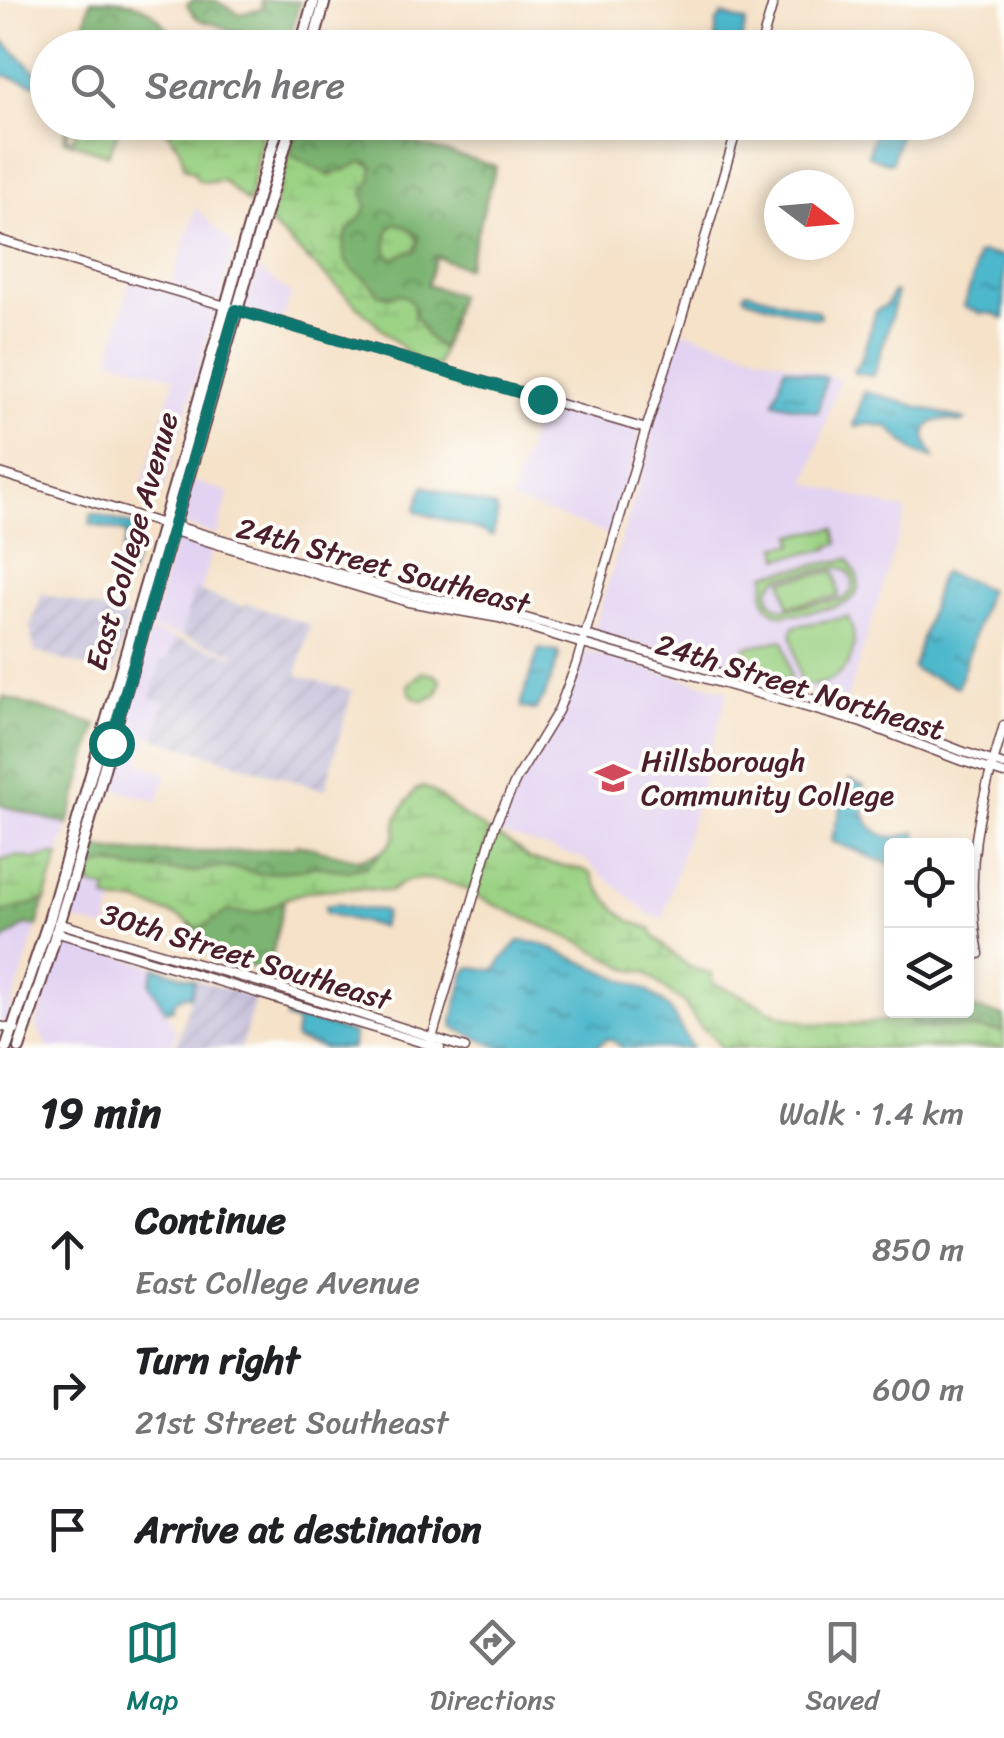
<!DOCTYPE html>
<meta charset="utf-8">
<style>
:root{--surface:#fff;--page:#f2f2f2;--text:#202124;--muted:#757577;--line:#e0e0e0;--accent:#0f766e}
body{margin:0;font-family:Sriracha,sans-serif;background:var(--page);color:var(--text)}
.controls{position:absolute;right:30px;bottom:30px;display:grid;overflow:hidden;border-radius:10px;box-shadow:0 5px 15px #0003}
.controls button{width:90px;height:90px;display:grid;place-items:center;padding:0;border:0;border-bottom:2px solid var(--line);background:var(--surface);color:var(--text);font:50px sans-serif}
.compass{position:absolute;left:764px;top:170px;width:90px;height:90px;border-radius:50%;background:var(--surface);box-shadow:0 5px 15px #0003;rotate:106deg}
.stop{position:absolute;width:30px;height:30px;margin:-22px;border:8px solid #0f766e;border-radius:50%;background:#fff}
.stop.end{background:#0f766e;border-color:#fff;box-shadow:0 2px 10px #0008}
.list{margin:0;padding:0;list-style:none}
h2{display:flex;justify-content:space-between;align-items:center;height:130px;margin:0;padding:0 40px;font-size:42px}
h2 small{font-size:32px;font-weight:400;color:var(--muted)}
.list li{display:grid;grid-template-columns:65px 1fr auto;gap:30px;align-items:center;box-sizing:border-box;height:140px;padding:0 40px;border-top:2px solid var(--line)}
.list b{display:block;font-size:38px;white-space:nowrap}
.list p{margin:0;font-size:32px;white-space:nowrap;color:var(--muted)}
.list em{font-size:32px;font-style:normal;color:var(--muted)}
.icon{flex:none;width:55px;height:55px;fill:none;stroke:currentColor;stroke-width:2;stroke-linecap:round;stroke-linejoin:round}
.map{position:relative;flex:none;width:1004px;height:1048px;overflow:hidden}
.search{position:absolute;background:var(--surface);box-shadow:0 5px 15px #0003;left:30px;right:30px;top:30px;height:110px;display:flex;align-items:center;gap:25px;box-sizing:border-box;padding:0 35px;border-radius:55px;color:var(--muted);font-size:38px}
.sheet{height:550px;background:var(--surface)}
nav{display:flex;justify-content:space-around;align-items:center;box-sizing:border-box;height:140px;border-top:2px solid var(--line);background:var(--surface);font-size:28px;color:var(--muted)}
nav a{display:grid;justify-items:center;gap:5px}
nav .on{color:var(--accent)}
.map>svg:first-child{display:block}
.built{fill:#e3d3f2}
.industrial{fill:url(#industrial-furrows)}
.forest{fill:url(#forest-crowns);stroke:#636a4e;stroke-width:2.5;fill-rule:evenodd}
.wetland{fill:url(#wetland-marsh);stroke:#727858;stroke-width:2.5}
.garden{fill:#9bd284;stroke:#727858;stroke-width:2.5;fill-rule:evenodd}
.water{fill:url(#water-ripples);stroke:#4c6c7c;stroke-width:2.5}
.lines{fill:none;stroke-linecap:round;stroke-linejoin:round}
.minor-casing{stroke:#643c43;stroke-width:11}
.major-casing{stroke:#643c43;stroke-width:14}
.minor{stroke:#fff;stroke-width:8}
.major{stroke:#fff;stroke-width:10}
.route{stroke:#0f766e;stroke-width:12}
.labels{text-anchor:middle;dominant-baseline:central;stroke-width:8;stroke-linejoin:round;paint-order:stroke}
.street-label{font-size:30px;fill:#4a1f2b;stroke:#fdfcf7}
.poi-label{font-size:30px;fill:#4a1f2b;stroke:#fdfcf7;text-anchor:start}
</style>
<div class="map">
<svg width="1004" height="1048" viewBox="0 0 1004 1048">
<defs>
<pattern id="industrial-furrows" width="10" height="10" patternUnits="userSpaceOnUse" patternTransform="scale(2.5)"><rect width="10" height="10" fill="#c6c0da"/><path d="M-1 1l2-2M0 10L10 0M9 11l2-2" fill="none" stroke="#aca5bb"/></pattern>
<pattern id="forest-crowns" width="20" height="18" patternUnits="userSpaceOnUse" patternTransform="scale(2.5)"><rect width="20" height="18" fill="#7cb472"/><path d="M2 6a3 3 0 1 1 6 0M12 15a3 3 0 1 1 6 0" fill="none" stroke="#68925e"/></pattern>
<pattern id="wetland-marsh" width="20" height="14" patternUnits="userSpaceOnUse" patternTransform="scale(2.5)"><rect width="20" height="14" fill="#9bd284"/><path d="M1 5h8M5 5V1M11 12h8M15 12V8" fill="none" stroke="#87b472"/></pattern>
<pattern id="water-ripples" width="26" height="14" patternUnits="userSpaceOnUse" patternTransform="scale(2.5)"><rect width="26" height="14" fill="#4eb8cc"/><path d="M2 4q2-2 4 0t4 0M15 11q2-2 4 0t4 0" fill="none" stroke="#4395a6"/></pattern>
</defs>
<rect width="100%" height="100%" fill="#fdfcf7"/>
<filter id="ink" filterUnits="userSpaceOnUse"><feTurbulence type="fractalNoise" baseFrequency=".01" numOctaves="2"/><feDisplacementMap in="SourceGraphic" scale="20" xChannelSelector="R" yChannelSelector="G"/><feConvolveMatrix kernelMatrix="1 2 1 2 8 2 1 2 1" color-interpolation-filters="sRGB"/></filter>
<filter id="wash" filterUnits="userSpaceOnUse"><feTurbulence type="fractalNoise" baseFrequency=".0048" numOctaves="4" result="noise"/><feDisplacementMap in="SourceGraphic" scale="40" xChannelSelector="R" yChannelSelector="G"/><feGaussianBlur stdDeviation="2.25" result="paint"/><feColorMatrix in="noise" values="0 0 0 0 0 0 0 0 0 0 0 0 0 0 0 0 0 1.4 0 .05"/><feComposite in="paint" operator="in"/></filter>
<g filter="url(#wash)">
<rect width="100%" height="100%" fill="#f5e2c9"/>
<g class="built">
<polygon points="196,208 235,247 218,303 131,275 171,286"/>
<polygon points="256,268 291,294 282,322 244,311"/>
<polygon points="130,279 217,307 163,491 142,485 175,378 110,358"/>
<polygon points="680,330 839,379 807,483 906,511 846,703 593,632 652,441 646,429"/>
<polygon points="541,401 638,429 640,439 609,535 553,514 511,501"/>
<polygon points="192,481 229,492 217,535 180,523"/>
<polygon points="176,539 212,550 200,593 194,591 181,636 150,628"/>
<polygon points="149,631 175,639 168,662 162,660 152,698 165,702 155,738 122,728"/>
<polygon points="586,651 728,691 663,919 649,914 584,859 498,833 519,786 560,718 571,695"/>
<polygon points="121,732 148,740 142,752 140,763 167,774 158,801 107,787"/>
<polygon points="0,805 68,825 59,856 52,855 35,859 7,858 0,861"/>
<polygon points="79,881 109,890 107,898 115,902 110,911 107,929 69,919"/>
<polygon points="27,925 37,926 6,1023 0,1022 0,943"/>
<polygon points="62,938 155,967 150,983 176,1032 172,1048 49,1048 36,1026"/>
</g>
<g class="industrial">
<polygon points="194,590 244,607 246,603 310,625 297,675 352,691 325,790 155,738 165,702 151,698 162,660 168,661 175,639 234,655 236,653 181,636"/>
<polygon points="42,593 128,617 113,675 35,652 30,628"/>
<polygon points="195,980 255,998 241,1048 176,1048"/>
</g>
<g class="forest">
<path d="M91,0C115,0 137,0 154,14C162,23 168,31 178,37L187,31L192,41L209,47H91L93,40L81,36Z"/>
<path d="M193,0H215L239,14L262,9L261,0L300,2L287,48L239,47L238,35C232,33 227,30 222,27C205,19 198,26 187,5Z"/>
<path d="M298,123H341L496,166L467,268L436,257L427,285L458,295L442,350L426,335L420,323L414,317L415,308L393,296L378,294L375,287L359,277L346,262L343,251L345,239L363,188L371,182L370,163C353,161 340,177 324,174L289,154ZM392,225L410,229L418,240L416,250L406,252L394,259L391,258C384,248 386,235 392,225Z"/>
<polygon points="3,697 97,725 68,825 0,805 0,705"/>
<polygon points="297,844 359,860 381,852 376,859 366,867 348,871 314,866 301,870 259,874 235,868 214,868 195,872 132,869 110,864 91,872 91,885 79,881 89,845 112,851 134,852 234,852 294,847"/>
<polygon points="45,900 37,926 26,925 0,943 0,913"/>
<path d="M284,900L272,955L264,971L205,952C195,944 193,935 189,924C203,929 217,918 228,910C255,916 260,911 284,900Z"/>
<polygon points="967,1007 1004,1016 1004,1032 950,1026 929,1028 913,1023 906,1012 966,1011"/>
</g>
<g class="wetland">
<polygon points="68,123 70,123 66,137 72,140 80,125 91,131 92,123 117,123 119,129 108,155 64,140"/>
<path d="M158,123H247L262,134L248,203L222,180L212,182L199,181L193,172L184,168C183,148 172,135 158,123Z"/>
<path d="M289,154L330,176L362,162L373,166L371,182C354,197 371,196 365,210C362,220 349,224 346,235C334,273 367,271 378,294L390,297L398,294C410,296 415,305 414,316L420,323L426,335L442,350L437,367L416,361L269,223Z"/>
<path d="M396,223L410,229L418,240L415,251L406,252L394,259L388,254C385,243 385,229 396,223Z"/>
<path d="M422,672L435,675L441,681L437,695L424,701C414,698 409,696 408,685Z"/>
<path d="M423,787L432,791L464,816L490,832L472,894C458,882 422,875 405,882C399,884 395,888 390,892C367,888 326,887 303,893C269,901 267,920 228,910L205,926L197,927L177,916L136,902H115L106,899L108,890L91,885L90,872L99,865L110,864L132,869L195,872L214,868H235L259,874L301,870L314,866L348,871L366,867L390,844L395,835L397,819L403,808L415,790Z"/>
<path d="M494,834L516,847L529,859L584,870L592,874C596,888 616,911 629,920C636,925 645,925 652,930L653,935C661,943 685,966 695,969C701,971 707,972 712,974V983C732,990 750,1000 769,1010C798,1024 823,1025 854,1024C874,1023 889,1022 906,1012L913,1023L929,1028L950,1026L1004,1032V1048H721L713,1037L698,1024L682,1000L672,995L646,972L631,970L581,943L475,896Z"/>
<polygon points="52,855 59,856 45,900 0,913 0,861 16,856 35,859"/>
</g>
<g class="garden">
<polygon points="835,528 838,544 829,546 829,549 780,558 778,546 794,544 793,535"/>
<path d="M849,559C852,569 861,576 858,588C857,594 854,598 849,601C841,608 789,616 779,614C774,612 769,609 767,604C760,594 767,584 765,574ZM839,567C856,573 858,590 843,599L784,609C772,606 767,598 770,586L780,577Z"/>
<polygon points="835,571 839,596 788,606 783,580"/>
<path d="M848,617C866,653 841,690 801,685L791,632L795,626Z"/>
<path d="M782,640L784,641L791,679C766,682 750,671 745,647Z"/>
</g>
<g class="water">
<polygon points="722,15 746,22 741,42 715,40 717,22"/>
<polygon points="0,38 47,82 47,88 0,74"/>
<polygon points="879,128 898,133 899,137 892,162 888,163 868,156 875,130"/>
<polygon points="981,253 1004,256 1004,319 994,314 978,313 975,309 972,310 964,306 974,274 975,262 977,261 976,255"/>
<polygon points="746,291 818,311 820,317 814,318 746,298 744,295"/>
<polygon points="893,292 896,293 895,303 875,372 872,376 854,373 854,369 861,360 876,311 887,304"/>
<polygon points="785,367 826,378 818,412 774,402"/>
<path d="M864,391L965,420L959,423C945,417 922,419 926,440C926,443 933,455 934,458L915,452L888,427L869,424L855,427L854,425Z"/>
<polygon points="424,486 496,508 498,513 493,535 490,536 483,531 417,512 416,507"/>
<polygon points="92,513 142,528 143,532 129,579 117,573 127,533 90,524"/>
<polygon points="943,573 972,582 988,590 958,687 916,671 913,668 940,575"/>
<polygon points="539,649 558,652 559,656 544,698 535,710 522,708 521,702"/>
<path d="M849,780L864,786C857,823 879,848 915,832L917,834L916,845L892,846L891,865L831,841Z"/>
<polygon points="337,904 362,909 383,910 385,913 381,927 326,913 325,906"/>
<polygon points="519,941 539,943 647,990 669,1008 692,1048 623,1048 612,1040 606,1039 595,1048 501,1048 454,1028 453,1020 465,973 470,967 495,970 504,957"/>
<polygon points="155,967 195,980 191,996 183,996 175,1001 173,1009 165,1011 150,983"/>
<polygon points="287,1014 354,1034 352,1048 324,1048 297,1040 295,1038 297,1023 286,1019"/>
</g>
</g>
<g filter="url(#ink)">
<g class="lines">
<defs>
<g id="minor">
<polyline points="760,48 774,0"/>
<polyline points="0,240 646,429"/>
<polyline points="0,473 163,524 173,528 177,532 408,602 499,618 583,644 862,723 962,761 1004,774"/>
<polyline points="173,528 179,527 409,594 501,611 865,714 964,752 1004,765"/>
<polyline points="58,923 276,987 465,1048"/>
<polyline points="55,932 440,1048"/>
<path d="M979,954C963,863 979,811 1004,725"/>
<polyline points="0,1026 15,1030"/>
<polyline points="429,1048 495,825 516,780 558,711 576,665 646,429 677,334 739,122"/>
</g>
<g id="major">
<polyline points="300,48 314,0"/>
<polyline points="312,48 325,0"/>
<polyline points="6,1048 49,920 279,122"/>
<path d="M19,1048C55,942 87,836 115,728L292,122"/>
</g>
</defs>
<use href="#minor" class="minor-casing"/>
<use href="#major" class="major-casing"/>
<use href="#minor" class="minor"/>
<use href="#major" class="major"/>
</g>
</g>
<g class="lines" filter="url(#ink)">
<polyline class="route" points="111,743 236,310 542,399"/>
</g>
<defs>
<symbol id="university-bare" viewBox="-9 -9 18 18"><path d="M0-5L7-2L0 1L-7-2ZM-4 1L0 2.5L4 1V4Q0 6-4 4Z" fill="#d1495b" stroke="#fdfcf7" stroke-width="2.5" paint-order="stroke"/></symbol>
</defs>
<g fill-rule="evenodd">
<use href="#university-bare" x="588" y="753" width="50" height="50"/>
</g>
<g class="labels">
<g class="street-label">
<text transform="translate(132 541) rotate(-74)">East College Avenue</text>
<text transform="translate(383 566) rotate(15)">24th Street Southeast</text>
<text transform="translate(800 687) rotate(17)">24th Street Northeast</text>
<text transform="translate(246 957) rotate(17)">30th Street Southeast</text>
</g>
<g class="poi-label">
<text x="641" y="761">Hillsborough<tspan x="641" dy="34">Community College</tspan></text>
</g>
</g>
</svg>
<div class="controls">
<button><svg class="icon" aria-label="locate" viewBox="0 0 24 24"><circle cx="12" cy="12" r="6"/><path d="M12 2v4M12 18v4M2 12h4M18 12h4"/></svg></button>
<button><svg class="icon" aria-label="layers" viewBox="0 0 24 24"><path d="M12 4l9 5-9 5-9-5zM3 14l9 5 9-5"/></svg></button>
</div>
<svg class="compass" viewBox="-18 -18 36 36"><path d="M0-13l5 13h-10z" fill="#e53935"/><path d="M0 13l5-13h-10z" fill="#757577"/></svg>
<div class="stop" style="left:111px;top:743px"></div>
<div class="stop end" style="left:542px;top:399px"></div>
<div class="search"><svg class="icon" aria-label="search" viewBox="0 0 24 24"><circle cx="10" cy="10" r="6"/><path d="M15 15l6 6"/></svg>Search here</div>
</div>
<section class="sheet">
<h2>19 min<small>Walk · 1.4 km</small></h2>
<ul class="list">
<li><svg class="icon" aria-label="ahead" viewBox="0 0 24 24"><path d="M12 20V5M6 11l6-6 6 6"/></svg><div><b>Continue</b><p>East College Avenue</p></div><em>850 m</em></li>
<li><svg class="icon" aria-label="right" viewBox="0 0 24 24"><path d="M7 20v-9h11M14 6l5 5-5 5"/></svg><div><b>Turn right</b><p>21st Street Southeast</p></div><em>600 m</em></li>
<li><svg class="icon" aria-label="arrive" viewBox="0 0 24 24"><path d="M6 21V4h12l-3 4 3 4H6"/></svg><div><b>Arrive at destination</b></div></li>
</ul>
</section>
<nav>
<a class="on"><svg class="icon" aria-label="map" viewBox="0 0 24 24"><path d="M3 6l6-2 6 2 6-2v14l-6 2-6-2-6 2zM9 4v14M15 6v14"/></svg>Map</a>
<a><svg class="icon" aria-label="directions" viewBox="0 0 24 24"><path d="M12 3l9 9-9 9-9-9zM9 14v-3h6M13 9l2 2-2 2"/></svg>Directions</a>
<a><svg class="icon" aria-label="saved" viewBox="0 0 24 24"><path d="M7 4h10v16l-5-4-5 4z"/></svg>Saved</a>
</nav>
